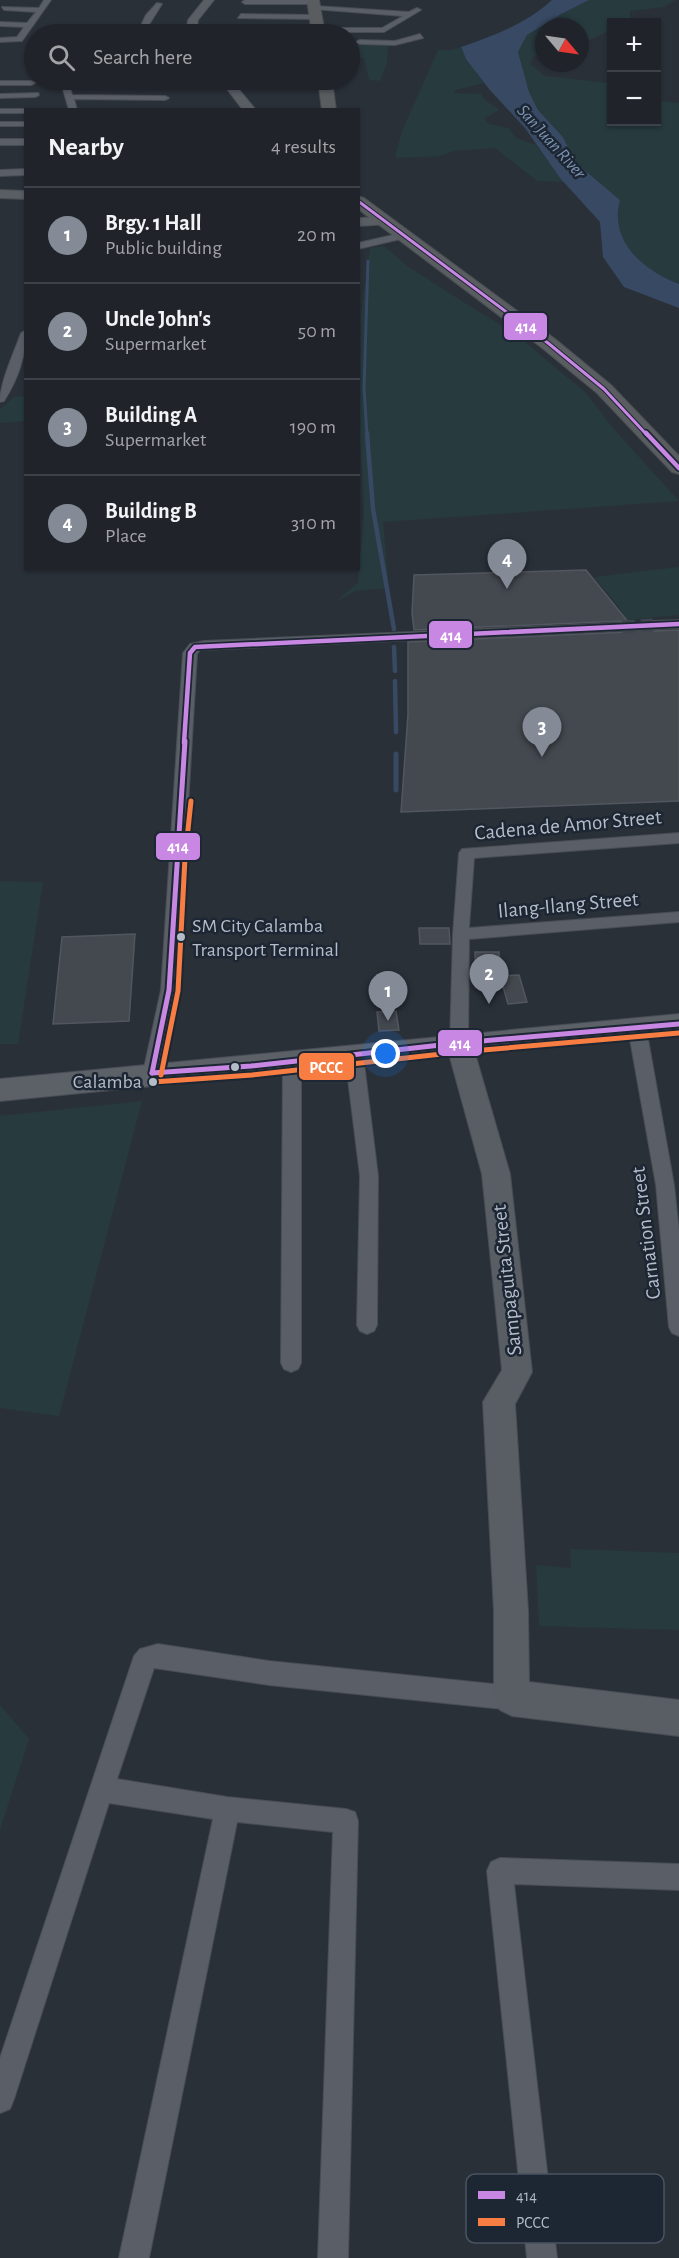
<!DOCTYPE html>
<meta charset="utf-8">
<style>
:root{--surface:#20242a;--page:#2d3036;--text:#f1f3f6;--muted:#a2a4a8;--line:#3d4147;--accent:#848b96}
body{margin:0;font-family:"Alegreya Sans",sans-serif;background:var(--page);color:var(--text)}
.controls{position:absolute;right:18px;top:18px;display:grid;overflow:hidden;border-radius:0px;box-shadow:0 2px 4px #0004}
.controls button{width:54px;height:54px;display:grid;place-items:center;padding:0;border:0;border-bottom:2px solid var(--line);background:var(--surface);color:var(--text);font:30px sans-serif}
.compass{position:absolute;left:535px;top:18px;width:54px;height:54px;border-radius:50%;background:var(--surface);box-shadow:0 2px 4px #0004;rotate:119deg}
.you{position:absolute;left:386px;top:1054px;width:21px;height:21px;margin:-15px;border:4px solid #fff;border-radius:50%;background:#1a73e8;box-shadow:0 0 0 9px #1a73e833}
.badge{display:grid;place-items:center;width:39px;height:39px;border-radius:50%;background:var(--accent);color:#fff;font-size:20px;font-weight:700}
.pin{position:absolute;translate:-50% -50px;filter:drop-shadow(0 2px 3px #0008)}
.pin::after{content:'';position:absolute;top:32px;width:21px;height:18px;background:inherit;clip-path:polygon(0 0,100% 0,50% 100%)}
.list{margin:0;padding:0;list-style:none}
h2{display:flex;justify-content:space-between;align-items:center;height:78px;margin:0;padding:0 24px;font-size:26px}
h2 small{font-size:20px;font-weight:400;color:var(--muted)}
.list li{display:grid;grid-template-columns:39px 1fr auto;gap:18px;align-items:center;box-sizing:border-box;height:96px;padding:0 24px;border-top:2px solid var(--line)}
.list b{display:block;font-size:22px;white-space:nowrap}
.list p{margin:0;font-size:20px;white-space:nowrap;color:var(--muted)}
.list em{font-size:20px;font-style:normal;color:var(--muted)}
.icon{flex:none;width:33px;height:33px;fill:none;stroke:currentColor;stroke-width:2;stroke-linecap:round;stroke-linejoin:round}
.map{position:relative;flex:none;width:679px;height:2258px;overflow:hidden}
.search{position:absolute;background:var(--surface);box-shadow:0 2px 4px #0004;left:24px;top:24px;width:336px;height:66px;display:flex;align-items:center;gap:15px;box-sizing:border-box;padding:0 21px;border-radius:33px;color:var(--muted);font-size:22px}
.panel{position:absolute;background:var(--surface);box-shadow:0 2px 4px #0004;left:24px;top:108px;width:336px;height:462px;border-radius:0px}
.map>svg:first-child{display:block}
.green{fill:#273a3e}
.water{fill:#384963}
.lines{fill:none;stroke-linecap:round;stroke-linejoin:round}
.stream-far2{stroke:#384963;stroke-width:3}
.stream-far1{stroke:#384963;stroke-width:4.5}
.stream{stroke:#384963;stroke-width:5}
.building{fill:#444950;stroke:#52575f;stroke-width:1.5}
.street-tunnel{stroke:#3f454e;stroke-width:13;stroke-dasharray:13 6;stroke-linecap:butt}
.street-casing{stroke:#484c53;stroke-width:2}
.secondary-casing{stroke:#484c53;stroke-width:2}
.primary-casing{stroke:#484c55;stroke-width:2}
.highway-casing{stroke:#474c53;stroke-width:2}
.street{fill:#5a5e66;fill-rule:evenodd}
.secondary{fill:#595d64;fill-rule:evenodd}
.primary{fill:#5c6168;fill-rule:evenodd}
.highway{fill:#5a5d60;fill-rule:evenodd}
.bus-1-far2-casing{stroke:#1d2633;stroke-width:5}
.bus-1-far1-casing{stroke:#1d2633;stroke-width:8}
.bus-1-casing{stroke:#1d2633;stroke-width:9}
.bus-2-casing{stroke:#1d2633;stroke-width:9}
.bus-1-far2{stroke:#c787e3;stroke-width:3}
.bus-1-far1{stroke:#c787e3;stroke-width:4.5}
.bus-1{stroke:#c787e3;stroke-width:5}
.bus-2{stroke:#f77d43;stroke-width:5}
.bus-dot{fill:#b4bcc9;stroke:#1d2633;stroke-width:2}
.labels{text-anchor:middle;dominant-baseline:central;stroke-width:5;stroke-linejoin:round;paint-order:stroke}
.far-water-label{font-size:18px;font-style:italic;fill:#7c92b1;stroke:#1d2633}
.bus-label{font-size:20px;fill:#b4bcc9;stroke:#1d2633;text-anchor:start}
.street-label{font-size:21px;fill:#b4bcc9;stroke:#1d2633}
.key{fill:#1d2633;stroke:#4a5360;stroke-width:1.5}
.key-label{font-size:16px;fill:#b4bcc9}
.line-badge{stroke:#1d2633;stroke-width:2}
.badge-label{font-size:16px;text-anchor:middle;font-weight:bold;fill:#fff}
</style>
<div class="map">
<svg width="679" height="2258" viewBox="0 0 679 2258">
<rect width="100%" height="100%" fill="#2a3038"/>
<g class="green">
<path d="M589,0H676L664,7L630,11V18L620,22H612L611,30L580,44V27H544V55L533,57L530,64L545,76L608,83L611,86L612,122H656L657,101L679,103V284C652,274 619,251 618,218C617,212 619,206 620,200L575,162L563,137L538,110L529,92L518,52L527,35L563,13Z"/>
<polygon points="350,43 388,44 387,63 380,81 369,80 364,57 350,58"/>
<polygon points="461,47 466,59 484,83 455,90 454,93 481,94 485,100 500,110 484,118 488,124 509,128 516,138 536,145 564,182 537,181 495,148 454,151 439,156 395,158 402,131 438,50 451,50"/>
<polygon points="384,246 410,268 519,337 586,393 613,428 679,501 383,522 389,588 356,591 334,602 358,583 364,512 360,435 361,315 370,248"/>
<polygon points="25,396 25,421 0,423 0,409 14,397"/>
<polygon points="679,567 679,615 626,620 619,607 594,577"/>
<polygon points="0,881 43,882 18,1044 0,1044"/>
<polygon points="142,1101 59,1416 0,1408 0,1116"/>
<polygon points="570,1549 679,1553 679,1630 539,1626 536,1565 571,1568"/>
<polygon points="0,1705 29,1739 0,1830"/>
</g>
<path class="water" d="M552,0H589L563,13L527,35L518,52L529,92L538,110L563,137L575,162L620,200C619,206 617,212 618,218C619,251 652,274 679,284V308L624,287L603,257L600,222L560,178L525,128L489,89L466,59L461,47C493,36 526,24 552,0Z"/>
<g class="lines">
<polyline class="stream-far2" points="367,435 364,388 368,261"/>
<g class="stream-far1">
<polyline points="367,433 373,509 394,629"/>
<polyline points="394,647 395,671"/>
<polyline points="395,681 396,732"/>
</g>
<polyline class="stream" points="396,754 396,790"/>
</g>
<g class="building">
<polygon points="586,570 629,623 646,623 645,627 653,631 679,630 679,801 401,812 408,714 408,642 627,632 631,628 629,623 622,621 414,630 412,613 414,575"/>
<polygon points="419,928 449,928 450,944 420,944"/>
<polygon points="135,934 129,1021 53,1024 62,937"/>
<polygon points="475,952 499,952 499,974 476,976"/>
<polygon points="519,975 527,1002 508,1004 500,976"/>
<polygon points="396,1011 399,1030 379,1031 377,1012"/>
</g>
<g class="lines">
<polyline class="street-tunnel" points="622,627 653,625"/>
<defs>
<g id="street">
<polygon points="44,0 51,0 22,41 0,42 0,38 17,37 24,27 0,26 0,22 27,23 36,12 4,10 2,7 39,8"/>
<polygon points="245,0 314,0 317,2 314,4 245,4 242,2"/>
<polygon points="157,3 162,4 143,34 137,34 146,15"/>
<polygon points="315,6 409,12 417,8 421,10 384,32 318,32 315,28 382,28 403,16 313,9"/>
<polygon points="241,14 316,15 320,17 316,19 238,18"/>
<polygon points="184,32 246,32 250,34 181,34"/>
<polygon points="420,34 423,38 395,45 360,44 356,42 360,40 395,41"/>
<polygon points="0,81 31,81 35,83 31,85 0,85"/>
<polygon points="65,82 148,84 152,86 148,88 70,86 72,95 165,96 169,98 165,100 74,99 77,110 69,110 62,86"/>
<polygon points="38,93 39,95 35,97 0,98 0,94"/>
<polygon points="0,109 26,109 29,110 26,110 26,113 0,113"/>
<rect x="0" y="122" width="26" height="4"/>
<rect x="0" y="139" width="26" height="6"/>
<polygon points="26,169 26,175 0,176 0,170"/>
<polygon points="402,233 405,234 405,238 358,249 358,243"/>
<path d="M26,330C26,357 18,379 4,401L0,402C0,382 14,353 21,333Z"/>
<polygon points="679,620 679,628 653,629 646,625 653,621"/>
<polygon points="622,623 627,624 629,627 627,630 200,650 197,654 177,990 161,1073 158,1078 152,1080 146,1078 143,1073 161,990 183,653 190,644 204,641"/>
<polygon points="679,833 679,843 474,858 469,928 679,912 679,922 469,939 468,1043 465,1047 459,1049 453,1047 450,1043 453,934 459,853 462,849"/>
<polygon points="637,1022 643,1024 646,1028 674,1185 679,1231 679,1336 672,1333 669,1327 656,1185 628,1028 631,1024"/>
<polygon points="354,1049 360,1050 363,1055 378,1176 377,1325 374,1331 367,1334 360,1331 357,1325 360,1176 345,1055 348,1050"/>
<polygon points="292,1056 298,1057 301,1062 301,1363 298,1369 291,1372 284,1369 281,1363 283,1062 286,1057"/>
<polygon points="158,1644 269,1661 512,1686 520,1690 524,1698 520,1706 512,1710 269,1685 154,1668 117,1779 227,1797 346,1809 355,1812 358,1821 348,2258 318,2258 333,1832 237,1822 149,2258 119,2258 213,1819 109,1803 14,2099 10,2109 0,2113 0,2058 134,1656 140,1649"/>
<polygon points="500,1858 679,1864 679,1890 514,1884 557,2258 527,2258 487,1871 491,1862"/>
</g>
<g id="secondary">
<polygon points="204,0 214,0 198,20 196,34 186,34 188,20"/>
<polygon points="220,80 231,80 256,110 243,110"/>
<polygon points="0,190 26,191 26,199 0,198"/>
<polygon points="384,217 389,218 391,221 389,224 358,226 358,218"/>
<polygon points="459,1033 468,1036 472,1043 510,1174 532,1372 515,1404 528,1611 529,1682 679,1700 679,1736 512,1716 500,1710 494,1698 494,1611 483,1402 502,1370 482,1174 446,1043 450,1036"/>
</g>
<polygon id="primary" points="679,1014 679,1034 0,1101 0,1079"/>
<g id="highway">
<polygon points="307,0 319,0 325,34 312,34"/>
<polygon points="318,80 332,80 336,110 322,110"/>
<polygon points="358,196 364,198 555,339 611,385 679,456 679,474 672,472 597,393 541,347 358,209"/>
</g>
</defs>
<use href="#street" class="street-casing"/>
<use href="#secondary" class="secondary-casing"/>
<use href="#primary" class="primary-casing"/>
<use href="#highway" class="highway-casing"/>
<use href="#street" class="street"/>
<use href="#secondary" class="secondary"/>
<use href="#primary" class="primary"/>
<use href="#highway" class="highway"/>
<defs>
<polyline id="bus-1-far2" points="358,201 548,343 604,389 647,435"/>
<g id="bus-1-far1">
<polyline points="646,433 679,468"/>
<polyline points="184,743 190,653 195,647 679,624"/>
</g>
<g id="bus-1">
<polyline points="152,1073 169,990 185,741"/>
<polyline points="152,1073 251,1066 459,1043 679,1024"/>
</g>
<g id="bus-2">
<polyline points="161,1075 178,991 185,858 191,801"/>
<polyline points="153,1082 252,1075 460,1052 679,1033"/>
</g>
</defs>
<use href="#bus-1-far2" class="bus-1-far2-casing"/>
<use href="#bus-1-far1" class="bus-1-far1-casing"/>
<use href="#bus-1" class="bus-1-casing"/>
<use href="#bus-2" class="bus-2-casing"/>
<use href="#bus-1-far2" class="bus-1-far2"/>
<use href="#bus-1-far1" class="bus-1-far1"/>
<use href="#bus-1" class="bus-1"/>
<use href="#bus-2" class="bus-2"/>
</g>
<g class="bus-dot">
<circle cx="181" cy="937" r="5"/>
<circle cx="235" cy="1067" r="5"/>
<circle cx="153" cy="1082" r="5"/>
</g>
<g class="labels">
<g class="far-water-label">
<text transform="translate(551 142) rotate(48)">San Juan River</text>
</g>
<g class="bus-label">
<text x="192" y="926">SM City Calamba<tspan x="192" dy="24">Transport Terminal</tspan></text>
<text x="142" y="1082" text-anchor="end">Calamba</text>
</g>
<g class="street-label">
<text transform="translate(568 825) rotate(-5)">Cadena de Amor Street</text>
<text transform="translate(568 905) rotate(-5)">Ilang-Ilang Street</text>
<text transform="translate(646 1233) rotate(-97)">Carnation Street</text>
<text transform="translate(507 1280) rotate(-96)">Sampaguita Street</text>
</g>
</g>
<rect x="466" y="2174" width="198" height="69" rx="9" class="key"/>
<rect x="478" y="2191" width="27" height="8" fill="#c787e3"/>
<rect x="478" y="2218" width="27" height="8" fill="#f77d43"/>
<g class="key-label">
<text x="516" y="2201">414</text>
<text x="516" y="2228">PCCC</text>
</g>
<g class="line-badge">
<rect x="503" y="312" width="45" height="29" rx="6" fill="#c787e3"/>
<rect x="428" y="620" width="45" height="29" rx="6" fill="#c787e3"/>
<rect x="155" y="832" width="46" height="29" rx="6" fill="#c787e3"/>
<rect x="437" y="1029" width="46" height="28" rx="6" fill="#c787e3"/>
<rect x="298" y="1052" width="57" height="29" rx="6" fill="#f77d43"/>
</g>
<g class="badge-label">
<text x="526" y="332">414</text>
<text x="451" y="641">414</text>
<text x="178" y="852">414</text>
<text x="460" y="1049">414</text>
<text x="326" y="1073">PCCC</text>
</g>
</svg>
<div class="controls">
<button>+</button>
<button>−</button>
</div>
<svg class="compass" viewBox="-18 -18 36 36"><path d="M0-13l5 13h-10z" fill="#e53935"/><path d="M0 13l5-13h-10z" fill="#a2a4a8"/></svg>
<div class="you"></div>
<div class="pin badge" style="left:388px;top:1021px">1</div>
<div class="pin badge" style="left:489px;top:1004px">2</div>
<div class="pin badge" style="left:542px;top:757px">3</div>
<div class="pin badge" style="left:507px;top:589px">4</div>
<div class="search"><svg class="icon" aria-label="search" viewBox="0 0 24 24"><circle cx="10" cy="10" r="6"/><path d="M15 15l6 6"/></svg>Search here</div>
<section class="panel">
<h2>Nearby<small>4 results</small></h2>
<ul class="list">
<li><span class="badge">1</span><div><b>Brgy. 1 Hall</b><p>Public building</p></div><em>20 m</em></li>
<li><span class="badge">2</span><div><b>Uncle John's</b><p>Supermarket</p></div><em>50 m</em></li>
<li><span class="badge">3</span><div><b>Building A</b><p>Supermarket</p></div><em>190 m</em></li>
<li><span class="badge">4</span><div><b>Building B</b><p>Place</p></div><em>310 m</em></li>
</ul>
</section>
</div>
